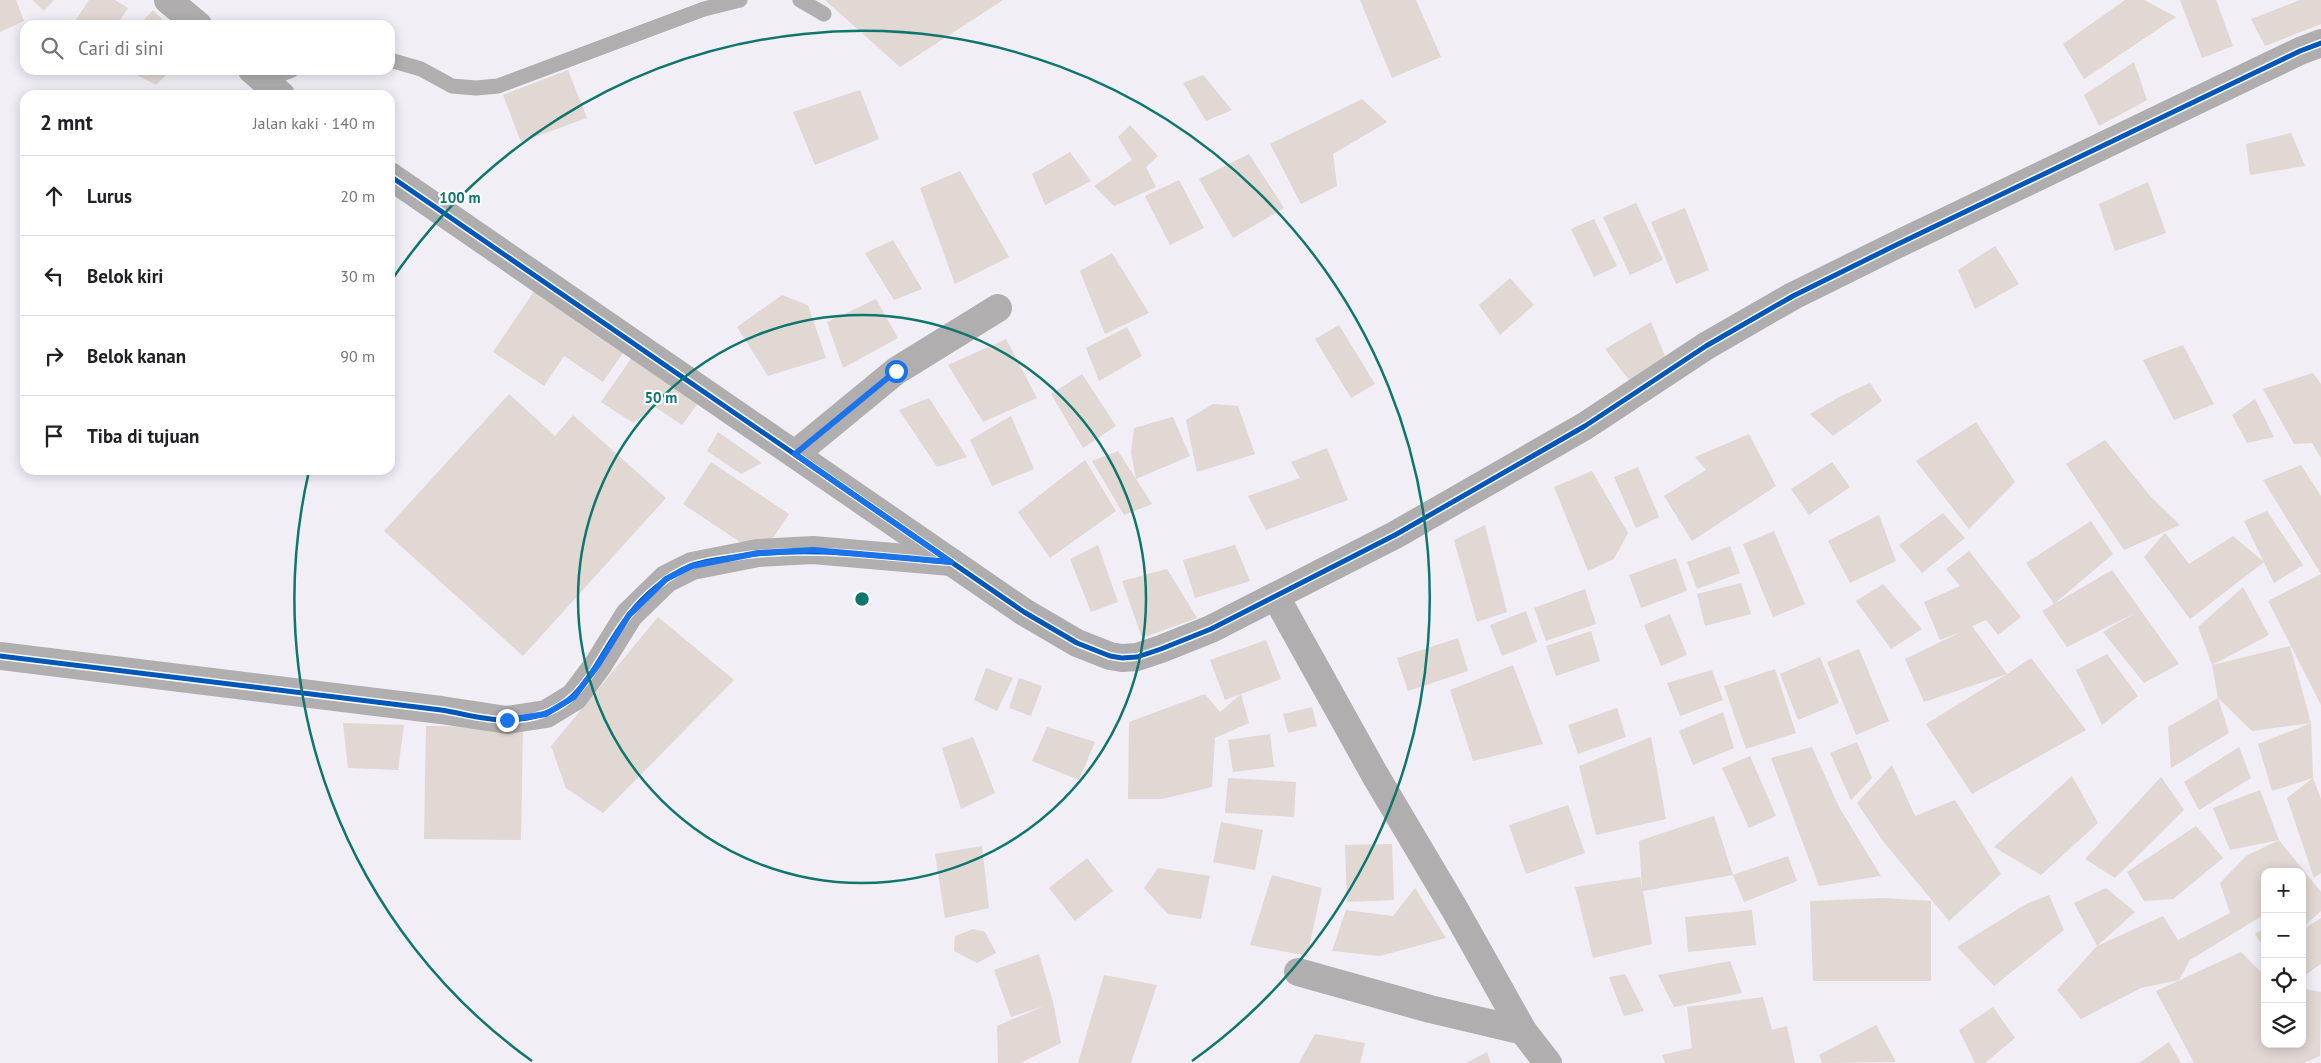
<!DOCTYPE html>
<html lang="id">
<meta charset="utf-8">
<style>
:root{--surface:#fff;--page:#f6f6f6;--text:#202124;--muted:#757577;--line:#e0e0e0}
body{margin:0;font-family:"PT Sans",sans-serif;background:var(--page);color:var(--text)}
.controls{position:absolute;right:15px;bottom:15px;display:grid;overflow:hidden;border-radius:10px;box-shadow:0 2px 12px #0003}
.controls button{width:45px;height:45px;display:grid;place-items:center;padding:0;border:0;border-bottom:1px solid var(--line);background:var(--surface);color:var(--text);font:25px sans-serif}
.stop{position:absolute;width:15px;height:15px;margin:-11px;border:4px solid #1a73e8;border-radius:50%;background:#fff}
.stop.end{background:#1a73e8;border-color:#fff;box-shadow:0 1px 5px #0008}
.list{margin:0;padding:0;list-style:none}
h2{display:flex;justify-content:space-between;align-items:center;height:65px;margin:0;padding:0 20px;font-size:21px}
h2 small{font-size:16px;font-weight:400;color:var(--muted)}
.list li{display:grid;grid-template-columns:32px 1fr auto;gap:15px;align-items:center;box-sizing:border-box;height:80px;padding:0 20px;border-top:1px solid var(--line)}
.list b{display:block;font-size:19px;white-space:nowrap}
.list em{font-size:16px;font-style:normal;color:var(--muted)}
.icon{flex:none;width:28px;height:28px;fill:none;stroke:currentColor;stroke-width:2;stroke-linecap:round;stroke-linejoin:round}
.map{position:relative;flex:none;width:2321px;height:1063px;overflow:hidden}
.search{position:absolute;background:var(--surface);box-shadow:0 2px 12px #0003;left:20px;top:20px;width:375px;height:55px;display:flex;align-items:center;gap:12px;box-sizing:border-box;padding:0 18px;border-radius:15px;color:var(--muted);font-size:19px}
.panel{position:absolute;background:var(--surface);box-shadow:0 2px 12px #0003;left:20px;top:90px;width:375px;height:385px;border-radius:15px}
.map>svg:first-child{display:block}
.building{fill:#e1d7d3}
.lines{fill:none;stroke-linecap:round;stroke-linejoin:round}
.lane{stroke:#b0aeaf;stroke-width:15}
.street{stroke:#b0aeaf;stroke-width:28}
.secondary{stroke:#b0adaf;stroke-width:28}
.cycleway-casing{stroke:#fbfafd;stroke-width:8}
.cycleway{stroke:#0057b8;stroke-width:5}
.route{stroke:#1a73e8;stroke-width:6}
.ring{fill:none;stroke:#0f766e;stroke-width:2.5}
.centre{fill:#0f766e;stroke:#fbfafd;stroke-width:2.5}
.ring-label{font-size:15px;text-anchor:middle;font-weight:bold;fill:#0f766e;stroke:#fbfafd;stroke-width:4.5;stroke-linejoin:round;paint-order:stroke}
</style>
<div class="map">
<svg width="2321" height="1063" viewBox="0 0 2321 1063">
<rect width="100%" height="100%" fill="#f1eef6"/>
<g class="building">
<polygon points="0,0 16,0 24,21 0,32"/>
<polygon points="32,0 54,0 44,11"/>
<polygon points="89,0 115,0 128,8 117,25 75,25 73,24"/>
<polygon points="825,0 1003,0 900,67"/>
<polygon points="1360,0 1416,0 1441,57 1392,78"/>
<polygon points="2125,0 2144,0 2176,17 2084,79 2063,44"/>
<polygon points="2180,0 2216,0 2233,46 2202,58"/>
<polygon points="2300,0 2321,0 2321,24 2265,46 2251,19"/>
<polygon points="153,10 168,25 139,25"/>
<polygon points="2134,62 2147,100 2099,126 2084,95"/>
<polygon points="127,70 171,70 156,85"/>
<polygon points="568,70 587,118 521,142 503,95"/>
<polygon points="1203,75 1232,110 1206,121 1183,83"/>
<polygon points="860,90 879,139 815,165 793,112"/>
<polygon points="1362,99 1387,122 1333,154 1337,186 1301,204 1270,144"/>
<polygon points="1130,125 1158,156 1146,167 1156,187 1114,206 1094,186 1132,160 1118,137"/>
<polygon points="2291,133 2305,166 2250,175 2246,144"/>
<polygon points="1070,152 1091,181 1045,205 1032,174"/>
<polygon points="1249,154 1284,208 1233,238 1199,179"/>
<polygon points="960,171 1009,257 955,284 920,188"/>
<polygon points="1179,180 1204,228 1170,245 1145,196"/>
<polygon points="2148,182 2166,233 2115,251 2099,204"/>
<polygon points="1636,203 1663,260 1630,275 1603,217"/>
<polygon points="1685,208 1709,270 1676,284 1651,222"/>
<polygon points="1594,219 1617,266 1594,277 1571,229"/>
<polygon points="893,240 922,289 894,300 865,253"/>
<polygon points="1995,246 2019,284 1975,309 1958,270"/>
<polygon points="1112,253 1149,313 1105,334 1080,271"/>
<polygon points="1510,278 1534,305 1500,335 1479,305"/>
<polygon points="537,287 627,347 603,382 564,356 544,386 493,352"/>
<polygon points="782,295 808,305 826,358 768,376 737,327"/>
<polygon points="876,299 898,338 843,368 827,322"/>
<polygon points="1651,322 1667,361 1632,384 1605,349"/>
<polygon points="1339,325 1375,384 1351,398 1315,339"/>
<polygon points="1127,327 1142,356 1099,381 1086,348"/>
<polygon points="1006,339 1037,398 983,422 948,365"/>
<polygon points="2183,345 2214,404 2174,420 2143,360"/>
<polygon points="632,357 699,402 682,425 655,407 633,423 601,402"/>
<polygon points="2313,373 2321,384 2321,458 2312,443 2294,444 2263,389"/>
<polygon points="1082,374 1116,426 1083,448 1051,394"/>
<polygon points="1870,383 1882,401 1833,436 1810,414 1841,396"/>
<polygon points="509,394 555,436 573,415 666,498 523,656 384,531"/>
<polygon points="929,398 967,457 937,467 899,410"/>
<polygon points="2255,399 2274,437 2247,443 2232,415"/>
<polygon points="1213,404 1238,406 1255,454 1197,472 1186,420"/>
<polygon points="1011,416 1034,469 992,486 970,440"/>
<polygon points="1173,417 1190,456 1136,479 1131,453 1134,428"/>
<polygon points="1976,422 2015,482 1969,529 1916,461"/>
<polygon points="718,432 762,463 741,474 707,451"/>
<polygon points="1749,434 1776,486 1692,541 1664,496 1706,470 1695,457"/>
<polygon points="2105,440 2150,496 2180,525 2124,550 2066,464"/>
<polygon points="1327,448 1348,500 1266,530 1248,496 1300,478 1291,462"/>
<polygon points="1118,451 1152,504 1124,515 1092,461"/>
<polygon points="1085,460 1116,511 1050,558 1018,512"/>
<polygon points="711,462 789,514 761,556 683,504"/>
<polygon points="1832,462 1850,487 1809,515 1791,489"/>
<polygon points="2301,465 2321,496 2321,705 2268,601 2321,574 2263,480"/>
<polygon points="1638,467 1659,517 1636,528 1614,477"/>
<polygon points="1592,471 1628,533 1614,559 1588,571 1554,487"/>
<polygon points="2267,511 2303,565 2274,583 2244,521"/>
<polygon points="1943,513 1965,538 1922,573 1899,545"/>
<polygon points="1879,515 1896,561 1850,583 1828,541"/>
<polygon points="2091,521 2113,554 2054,604 2026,563"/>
<polygon points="1485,525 1507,612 1477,622 1454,540"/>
<polygon points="1774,531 1805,604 1773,617 1743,544"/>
<polygon points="2165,533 2189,564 2233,536 2264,562 2190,619 2144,557"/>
<polygon points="1098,545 1118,602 1091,612 1070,559"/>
<polygon points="1235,545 1250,581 1195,598 1183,560"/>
<polygon points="1730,546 1740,573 1697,589 1687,562"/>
<polygon points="1969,551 2021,617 1998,635 1986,620 1972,626 2007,674 2031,658 2086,730 1972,794 1926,724 2007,674 1924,702 1905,659 1963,631 1940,640 1924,602 1960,586 1946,569"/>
<polygon points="1676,558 1687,591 1641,608 1629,575"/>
<polygon points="1167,569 1197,618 1142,638 1122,581"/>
<polygon points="2112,570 2179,664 2144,683 2103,632 2135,613 2067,647 2042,611"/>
<polygon points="1741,583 1751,614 1705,626 1697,594"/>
<polygon points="1883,584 1922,629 1891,649 1856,601"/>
<polygon points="2243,587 2269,635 2212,665 2290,646 2311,723 2313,778 2272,791 2258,744 2311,723 2252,731 2218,698 2229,733 2171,768 2168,727 2218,698 2212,665 2198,627"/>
<polygon points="1585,589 1596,624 1546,641 1534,608"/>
<polygon points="1526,611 1537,642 1502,656 1490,625"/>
<polygon points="1670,614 1687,655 1661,666 1644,625"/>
<polygon points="658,617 734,680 603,813 566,788 551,746"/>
<polygon points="1591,631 1600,661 1556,676 1546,646"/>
<polygon points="1458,638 1468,671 1408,691 1397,658"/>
<polygon points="1266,640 1281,679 1241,694 1249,723 1215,738 1212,787 1162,799 1128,799 1129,722 1205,694 1220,712 1241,694 1225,700 1210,660"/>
<polygon points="1859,649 1889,721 1856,735 1827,662"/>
<polygon points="2107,654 2138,696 2102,725 2076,670"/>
<polygon points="1820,657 1839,703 1798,720 1780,674"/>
<polygon points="1513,665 1543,744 1473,761 1450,690"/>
<polygon points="986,668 1013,678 997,711 974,700"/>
<polygon points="1775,669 1796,733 1746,749 1724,686"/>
<polygon points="1712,670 1723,700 1680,716 1667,683"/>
<polygon points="1019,678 1042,686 1031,716 1009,708"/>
<polygon points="1312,707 1317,726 1288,733 1283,714"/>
<polygon points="1617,708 1626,737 1578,754 1568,725"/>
<polygon points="1723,712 1734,748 1693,765 1679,731"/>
<polygon points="343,723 404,725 398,770 348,768"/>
<polygon points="426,726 523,727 521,840 424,839"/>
<polygon points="1047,727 1095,742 1079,780 1032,761"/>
<polygon points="1270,734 1274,767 1233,772 1228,740"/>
<polygon points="973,737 995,793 961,809 942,748"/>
<polygon points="1651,737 1666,819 1596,835 1579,766"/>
<polygon points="1857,742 1872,778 1851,800 1830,753"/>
<polygon points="1812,747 1839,807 1881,876 1819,886 1771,758"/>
<polygon points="2239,747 2251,778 2199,810 2184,782"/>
<polygon points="1750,756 1776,816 1749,828 1722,768"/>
<polygon points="1892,765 1915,816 1955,800 2001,874 1949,921 1883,841 1857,803"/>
<polygon points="2072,776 2098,823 2041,875 1994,847"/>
<polygon points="2161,777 2184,810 2115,878 2085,859"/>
<polygon points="1228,778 1296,782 1294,817 1225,813"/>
<polygon points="2313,778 2321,799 2321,873 2314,878 2287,798"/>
<polygon points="2260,790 2279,840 2230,850 2213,808"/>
<polygon points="1568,805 1585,853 1526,874 1509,825"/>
<polygon points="1714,816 1733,875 1788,856 1797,881 1744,902 1733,875 1643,891 1652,944 1593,958 1575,887 1640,877 1642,887 1639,841"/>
<polygon points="1221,822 1263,830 1255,870 1213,862"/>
<polygon points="2196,826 2223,858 2173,899 2144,901 2127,872"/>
<polygon points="2279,840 2321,892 2321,911 2302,928 2302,872 2265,872 2265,914 2190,960 2179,980 2141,988 2081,1019 2057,990 2097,946 2074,903 2106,888 2135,912 2097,946 2163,916 2178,940 2230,913 2220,883 2246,856"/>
<polygon points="1392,844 1394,900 1347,902 1345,845"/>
<polygon points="982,846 989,908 945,918 935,854"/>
<polygon points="1087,858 1113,891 1075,921 1049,888"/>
<polygon points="1158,868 1210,876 1201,919 1168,914 1144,888"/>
<polygon points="1272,875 1322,888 1307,956 1250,945"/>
<polygon points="1415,888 1446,938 1380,956 1332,951 1346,910 1393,916"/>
<polygon points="2049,895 2064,930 1994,986 1957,947 2026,904"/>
<polygon points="1883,898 1931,901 1931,981 1813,981 1810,901"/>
<polygon points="1752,910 1756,945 1688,952 1685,917"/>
<polygon points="2321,918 2321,964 2302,977 2302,930"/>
<polygon points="2265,927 2265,949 2255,934"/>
<polygon points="973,929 985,932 996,953 977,963 954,951 955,936"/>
<polygon points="2241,952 2265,976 2265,1044 2302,1044 2302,988 2321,992 2320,1056 2304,1063 2194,1063 2156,991"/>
<polygon points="1039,954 1053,1002 1061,1043 1020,1063 998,1063 997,1026 1044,1006 1011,1017 994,970"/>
<polygon points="1730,961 1742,993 1674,1007 1658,975"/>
<polygon points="1625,974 1644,1011 1624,1016 1609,977"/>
<polygon points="1104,975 1157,985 1131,1063 1078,1063"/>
<polygon points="1763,997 1772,1030 1787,1026 1795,1063 1665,1063 1662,1055 1692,1048 1687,1007"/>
<polygon points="1993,1007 2015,1038 1985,1063 1975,1063 1959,1030"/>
<polygon points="1876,1025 1896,1062 1822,1063 1819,1055"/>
<polygon points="1315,1034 1365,1043 1360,1063 1299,1063"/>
<polygon points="2169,1042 2181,1063 2139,1063"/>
<polygon points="1487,1052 1491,1063 1466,1063"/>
</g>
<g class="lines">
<g class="lane">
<polyline points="800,0 824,14"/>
<polyline points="390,60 421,69 452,86 476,88 498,86 704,9 740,0"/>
<polyline points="264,81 292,70"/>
</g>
<g class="street">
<polyline points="795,454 896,371 998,308"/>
<polyline points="1276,597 1375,775 1454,908 1523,1031 1548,1063"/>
<polyline points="0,656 441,710 507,720 546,714 574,697 598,665 629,615 666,579 692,566 758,553 813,550 951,562"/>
<polyline points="1298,972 1430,1009 1523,1031"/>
</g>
<g class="secondary">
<polyline points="168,0 198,25"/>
<polyline points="252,70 281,95"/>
<polyline points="390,176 1024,612 1077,643 1110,656 1122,658 1137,657 1161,649 1211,629 1395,535 1585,426 1706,346 1793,296 1896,245 2300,51 2321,43"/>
</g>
<defs>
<g id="cycleway">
<polyline points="390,176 1024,612 1077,643 1110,656 1122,658 1137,657 1161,649 1211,629 1395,535 1585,426 1706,346 1793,296 1896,245 2300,51 2321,43"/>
<path d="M0,656L441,710C461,713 488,721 508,720C584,718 590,665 629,615C644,595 667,576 690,566C703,561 720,559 734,557C806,545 877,556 949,562"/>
</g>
</defs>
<use href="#cycleway" class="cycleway-casing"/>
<use href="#cycleway" class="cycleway"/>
</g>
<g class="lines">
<polyline class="route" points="507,720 546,714 574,697 598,665 629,615 666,579 692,566 758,553 813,550 951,562 795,454 896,371"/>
</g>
<g class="ring">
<circle cx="862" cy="599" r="284"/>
<path d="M532 1061A568 568 0 0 1 309 471M391 281A568 568 0 1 1 1192 1061"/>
</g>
<circle cx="862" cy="599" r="8" class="centre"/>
<g class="ring-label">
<text x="460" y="203">100 m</text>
<text x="661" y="403">50 m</text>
</g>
</svg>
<div class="controls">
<button>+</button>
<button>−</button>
<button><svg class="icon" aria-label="locate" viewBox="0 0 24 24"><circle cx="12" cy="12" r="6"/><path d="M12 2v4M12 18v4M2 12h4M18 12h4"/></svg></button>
<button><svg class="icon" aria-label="layers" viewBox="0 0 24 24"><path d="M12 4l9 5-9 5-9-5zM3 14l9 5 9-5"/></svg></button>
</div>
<div class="stop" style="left:896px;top:371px"></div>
<div class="stop end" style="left:507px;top:720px"></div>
<div class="search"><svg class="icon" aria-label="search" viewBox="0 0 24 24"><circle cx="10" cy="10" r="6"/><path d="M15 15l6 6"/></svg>Cari di sini</div>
<section class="panel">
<h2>2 mnt<small>Jalan kaki · 140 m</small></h2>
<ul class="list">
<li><svg class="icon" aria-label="ahead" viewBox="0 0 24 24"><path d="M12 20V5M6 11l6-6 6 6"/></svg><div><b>Lurus</b></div><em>20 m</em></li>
<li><svg class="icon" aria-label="left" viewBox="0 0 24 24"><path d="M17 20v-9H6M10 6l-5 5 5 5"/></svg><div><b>Belok kiri</b></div><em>30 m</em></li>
<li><svg class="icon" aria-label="right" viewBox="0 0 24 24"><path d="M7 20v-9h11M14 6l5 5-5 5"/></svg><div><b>Belok kanan</b></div><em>90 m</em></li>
<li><svg class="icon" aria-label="arrive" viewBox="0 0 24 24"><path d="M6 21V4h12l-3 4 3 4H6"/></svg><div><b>Tiba di tujuan</b></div></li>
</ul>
</section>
</div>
